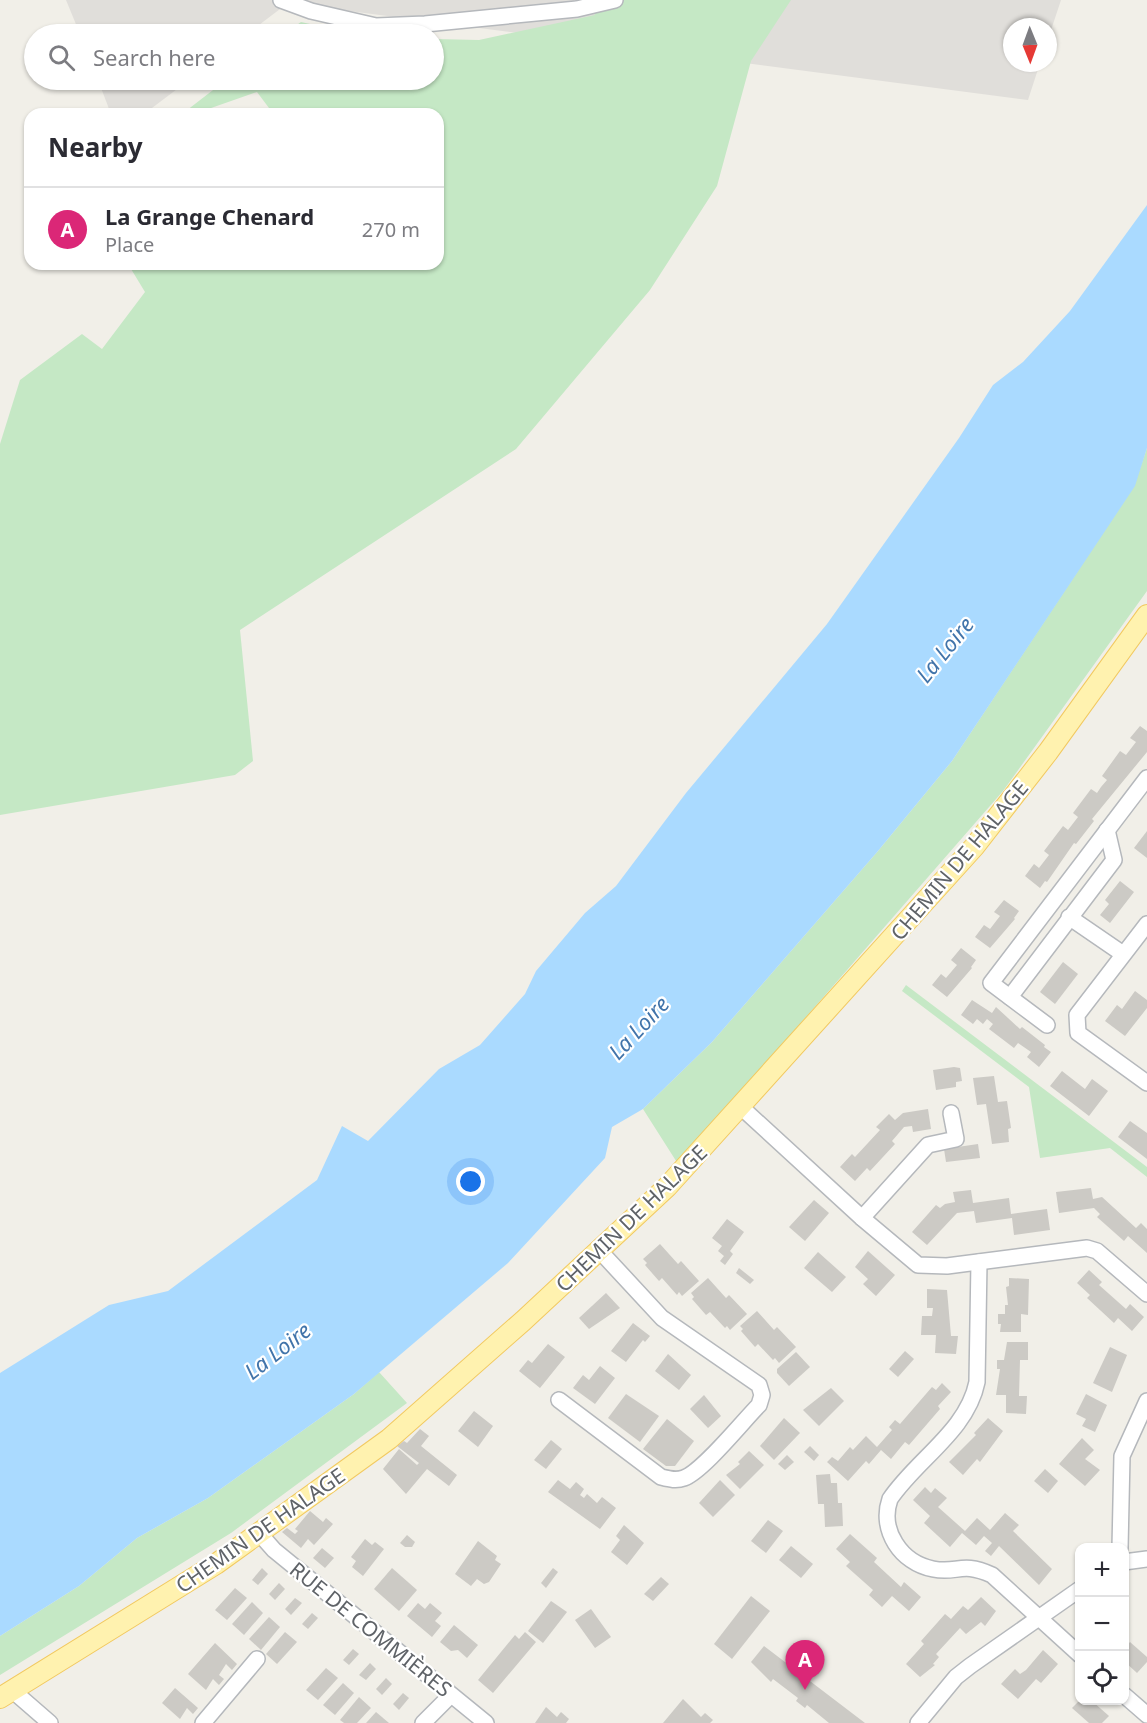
<!DOCTYPE html>
<meta charset="utf-8">
<style>
:root{--surface:#fff;--page:#f7f7f7;--text:#2b2b33;--muted:#7c7c81;--line:#e1e1e2;--accent:#db2777}
body{margin:0;font-family:"Noto Sans",sans-serif;background:var(--page);color:var(--text)}
.controls{position:absolute;right:18px;bottom:18px;display:grid;overflow:hidden;border-radius:12px;box-shadow:0 2px 4px #0004}
.controls button{width:54px;height:54px;display:grid;place-items:center;padding:0;border:0;border-bottom:2px solid var(--line);background:var(--surface);color:var(--text);font:30px sans-serif}
.compass{position:absolute;left:1003px;top:18px;width:54px;height:54px;border-radius:50%;background:var(--surface);box-shadow:0 2px 4px #0004;rotate:179deg}
.you{position:absolute;left:471px;top:1182px;width:21px;height:21px;margin:-15px;border:4px solid #fff;border-radius:50%;background:#1a73e8;box-shadow:0 0 0 9px #1a73e833}
.badge{display:grid;place-items:center;width:39px;height:39px;border-radius:50%;background:var(--accent);color:#fff;font-size:20px;font-weight:700}
.pin{position:absolute;translate:-50% -50px;filter:drop-shadow(0 2px 3px #0008)}
.pin::after{content:'';position:absolute;top:32px;width:21px;height:18px;background:inherit;clip-path:polygon(0 0,100% 0,50% 100%)}
.list{margin:0;padding:0;list-style:none}
h2{display:flex;justify-content:space-between;align-items:center;height:78px;margin:0;padding:0 24px;font-size:26px}
h2 small{font-size:20px;font-weight:400;color:var(--muted)}
.list li{display:grid;grid-template-columns:39px 1fr auto;gap:18px;align-items:center;box-sizing:border-box;height:84px;padding:0 24px;border-top:2px solid var(--line)}
.list b{display:block;font-size:22px;white-space:nowrap}
.list p{margin:0;font-size:20px;white-space:nowrap;color:var(--muted)}
.list em{font-size:20px;font-style:normal;color:var(--muted)}
.icon{flex:none;width:33px;height:33px;fill:none;stroke:currentColor;stroke-width:2;stroke-linecap:round;stroke-linejoin:round}
.map{position:relative;flex:none;width:1147px;height:1723px;overflow:hidden}
.search{position:absolute;background:var(--surface);box-shadow:0 2px 4px #0004;left:24px;top:24px;width:420px;height:66px;display:flex;align-items:center;gap:15px;box-sizing:border-box;padding:0 21px;border-radius:33px;color:var(--muted);font-size:22px}
.panel{position:absolute;background:var(--surface);box-shadow:0 2px 4px #0004;left:24px;top:108px;width:420px;height:162px;border-radius:18px}
.map>svg:first-child{display:block}
.industrial{fill:#e0deda}
.green{fill:#c5e8c5}
.water{fill:#aadaff}
.building{fill:#cccac5}
.lines{fill:none;stroke-linecap:round;stroke-linejoin:round}
.minor-casing{stroke:#b5b8bc;stroke-width:18}
.major-casing{stroke:#f2c960;stroke-width:22}
.minor{stroke:#fff;stroke-width:15}
.major{stroke:#fff2af;stroke-width:20}
.labels{text-anchor:middle;dominant-baseline:central;stroke-width:4.5;stroke-linejoin:round;paint-order:stroke}
.street-label{font-size:21px;fill:#5f6368;stroke:#fff}
.water-label{font-size:22px;font-style:italic;fill:#4174aa;stroke:#fff}
</style>
<div class="map">
<svg width="1147" height="1723" viewBox="0 0 1147 1723">
<rect width="100%" height="100%" fill="#f1efe8"/>
<g class="industrial">
<polygon points="66,0 1061,0 1048,39 1048,27 1012,27 1012,63 1040,63 1028,100 288,3 247,34 80,34"/>
<polygon points="98,80 189,80 144,114 111,114"/>
</g>
<g class="green">
<polygon points="585,0 791,0 751,61 717,186 650,290 516,449 240,630 253,761 235,775 0,815 0,444 20,380 82,334 102,349 145,292 128,264 438,264 438,114 269,114 272,112 257,92 194,114 182,114 226,80 434,80 434,39 479,40 595,15"/>
<polygon points="301,22 355,34 284,34"/>
<polygon points="1147,448 1147,591 1003,791 678,1164 643,1109 712,1042 878,851 952,761 1134,486"/>
<polygon points="906,985 1147,1167 1147,1177 1110,1148 1040,1158 1029,1087 902,991"/>
<polygon points="379,1372 407,1403 231,1533 0,1675 0,1636 79,1586 137,1538 208,1498 354,1394"/>
</g>
<polygon class="water" points="1147,205 1147,448 1135,486 952,761 878,851 712,1042 643,1109 612,1127 605,1158 508,1263 354,1394 208,1498 137,1538 79,1586 0,1636 0,1373 109,1305 168,1291 317,1180 342,1126 368,1141 439,1069 480,1045 525,994 536,971 585,913 616,886 686,793 827,624 959,438 993,385 1023,362 1070,311"/>
<g class="building">
<polygon points="1140,726 1147,731 1147,752 1092,819 1094,821 1076,844 1074,843 1047,882 1045,881 1040,888 1025,876 1034,864 1039,868 1049,855 1044,851 1063,826 1068,830 1078,817 1073,813 1091,789 1097,793 1101,787 1107,780 1102,776 1120,751 1126,755 1136,742 1130,738"/>
<polygon points="1147,831 1147,858 1134,848"/>
<polygon points="1120,881 1134,892 1110,923 1100,915 1109,904 1105,900"/>
<polygon points="1004,900 1019,911 1014,918 1015,919 990,948 975,937 984,925 990,929 1000,916 994,912"/>
<polygon points="961,948 976,960 971,967 972,968 947,997 932,985 941,974 946,978 957,965 951,960"/>
<polygon points="1063,962 1078,974 1055,1004 1040,992"/>
<polygon points="1135,991 1147,1000 1147,1008 1125,1036 1105,1021 1117,1005 1122,1009"/>
<polygon points="972,1000 992,1013 996,1007 1020,1029 1022,1027 1045,1045 1044,1047 1051,1052 1039,1067 1027,1057 1031,1052 1018,1043 1014,1048 989,1029 993,1024 987,1019 983,1024 977,1019 973,1024 961,1015"/>
<polygon points="954,1067 960,1068 962,1081 956,1082 956,1087 936,1090 933,1070"/>
<polygon points="1062,1071 1085,1089 1092,1079 1108,1091 1089,1116 1050,1086"/>
<polygon points="994,1076 998,1102 1007,1101 1011,1128 1008,1129 1009,1142 992,1144 986,1104 977,1105 973,1078"/>
<polygon points="928,1109 931,1129 913,1132 912,1126 904,1127 892,1141 895,1144 870,1171 867,1168 855,1181 840,1167 852,1154 855,1157 880,1130 876,1127 889,1114 895,1120 903,1113"/>
<polygon points="1130,1121 1147,1133 1147,1159 1118,1137"/>
<polygon points="978,1144 980,1158 946,1162 944,1149"/>
<polygon points="1091,1188 1093,1199 1102,1197 1136,1228 1141,1223 1147,1229 1147,1253 1128,1236 1124,1241 1097,1217 1100,1214 1094,1208 1059,1213 1056,1192"/>
<polygon points="971,1190 973,1203 1009,1198 1011,1214 1047,1209 1050,1230 1014,1235 1012,1218 976,1223 974,1211 957,1213 927,1245 912,1232 936,1205 940,1208 945,1204 955,1202 953,1192"/>
<polygon points="814,1200 829,1213 805,1241 789,1227"/>
<polygon points="727,1219 744,1232 730,1251 733,1254 725,1265 720,1261 724,1256 718,1251 722,1246 712,1238"/>
<polygon points="660,1244 678,1264 681,1261 699,1281 682,1296 679,1292 677,1295 662,1278 659,1281 645,1265 647,1263 643,1259"/>
<polygon points="868,1251 895,1275 876,1296 863,1284 868,1279 855,1267"/>
<polygon points="818,1252 846,1277 832,1292 804,1268"/>
<polygon points="739,1268 754,1280 750,1284 736,1273"/>
<polygon points="1089,1270 1102,1282 1099,1285 1126,1309 1130,1304 1144,1317 1132,1331 1118,1318 1114,1323 1087,1298 1090,1295 1077,1283"/>
<polygon points="708,1278 726,1298 729,1295 747,1314 730,1330 727,1326 725,1328 710,1312 706,1315 692,1299 694,1297 691,1293"/>
<polygon points="1009,1278 1029,1279 1028,1315 1021,1314 1021,1332 1000,1332 1001,1324 998,1324 998,1314 1005,1314 1005,1305 1008,1305 1006,1287 1009,1286"/>
<polygon points="927,1289 947,1290 951,1336 958,1336 956,1354 935,1353 936,1335 921,1335 922,1316 932,1316 933,1308 927,1308"/>
<polygon points="606,1293 620,1308 589,1329 579,1318"/>
<polygon points="757,1311 774,1330 777,1327 796,1347 779,1363 775,1358 773,1360 758,1344 755,1347 741,1331 743,1329 740,1326"/>
<polygon points="633,1323 650,1336 645,1342 643,1340 626,1362 611,1351"/>
<polygon points="1007,1342 1028,1342 1028,1360 1020,1360 1019,1396 1027,1396 1026,1414 1006,1413 1006,1395 996,1395 1000,1369 997,1369 997,1360 1004,1360"/>
<polygon points="548,1344 565,1357 540,1388 519,1371 528,1360 532,1363"/>
<polygon points="1110,1347 1127,1355 1112,1392 1093,1383"/>
<polygon points="905,1351 914,1359 898,1377 889,1369"/>
<polygon points="796,1352 810,1367 789,1386 777,1373 777,1369"/>
<polygon points="668,1354 691,1375 679,1390 655,1371"/>
<polygon points="600,1366 615,1378 595,1404 573,1388 583,1375 589,1380"/>
<polygon points="942,1383 951,1392 938,1406 940,1409 909,1445 905,1442 891,1459 881,1450 869,1464 866,1461 848,1481 827,1462 832,1457 838,1461 850,1447 853,1450 866,1436 877,1447 892,1430 889,1427 895,1420 900,1424 932,1387 936,1390"/>
<polygon points="831,1388 844,1401 819,1426 803,1410"/>
<polygon points="626,1394 659,1416 640,1442 608,1418"/>
<polygon points="1086,1394 1107,1405 1095,1432 1082,1426 1086,1419 1076,1414"/>
<polygon points="704,1395 721,1416 708,1428 690,1409"/>
<polygon points="474,1411 493,1426 478,1447 458,1431"/>
<polygon points="784,1418 800,1433 774,1460 760,1446"/>
<polygon points="988,1418 1003,1431 980,1462 977,1459 963,1475 949,1462 976,1435 974,1433"/>
<polygon points="667,1419 694,1441 675,1466 666,1466 643,1449"/>
<polygon points="420,1429 429,1436 421,1446 457,1475 449,1486 427,1469 406,1494 383,1469 399,1449 417,1465 419,1463 397,1446 404,1441 407,1443"/>
<polygon points="1082,1438 1094,1450 1085,1459 1100,1470 1085,1486 1059,1464"/>
<polygon points="551,1440 562,1449 546,1469 534,1460"/>
<polygon points="810,1446 819,1455 814,1461 804,1452"/>
<polygon points="749,1451 764,1465 740,1489 726,1475 740,1464 738,1462"/>
<polygon points="787,1455 794,1462 785,1470 778,1464"/>
<polygon points="1045,1469 1058,1481 1048,1493 1034,1481"/>
<polygon points="830,1474 831,1483 837,1483 838,1503 842,1503 843,1526 825,1527 824,1504 818,1504 816,1475"/>
<polygon points="558,1480 570,1489 576,1482 584,1489 580,1495 584,1498 587,1494 597,1503 602,1497 616,1508 600,1529 548,1492"/>
<polygon points="720,1480 735,1495 713,1517 699,1503"/>
<polygon points="925,1487 931,1493 935,1488 947,1498 938,1507 965,1531 977,1518 990,1530 1005,1513 1019,1525 1013,1531 1052,1569 1039,1585 999,1546 991,1556 985,1551 992,1543 984,1536 976,1545 962,1533 950,1547 924,1523 930,1516 913,1500"/>
<polygon points="310,1511 323,1522 326,1518 333,1524 314,1545 308,1539 301,1548 282,1532 287,1528 295,1534 298,1531 295,1529"/>
<polygon points="768,1520 783,1531 766,1553 751,1541"/>
<polygon points="624,1525 644,1543 627,1565 611,1552 620,1540 616,1536"/>
<polygon points="850,1534 877,1558 874,1562 901,1587 904,1582 921,1597 909,1611 892,1596 882,1607 869,1595 873,1590 846,1566 850,1562 836,1549"/>
<polygon points="407,1535 415,1542 412,1547 405,1547 400,1543"/>
<polygon points="365,1539 372,1545 375,1542 384,1549 363,1576 352,1567 356,1561 351,1557"/>
<polygon points="478,1541 497,1556 495,1560 501,1564 489,1582 484,1584 477,1579 471,1586 455,1574"/>
<polygon points="791,1546 813,1564 801,1578 779,1560"/>
<polygon points="322,1548 334,1558 325,1568 313,1558"/>
<polygon points="262,1568 268,1574 258,1585 252,1580"/>
<polygon points="392,1568 417,1590 399,1611 374,1589"/>
<polygon points="553,1568 558,1572 546,1588 541,1583"/>
<polygon points="661,1577 669,1584 653,1601 644,1594"/>
<polygon points="279,1583 285,1589 275,1600 269,1594"/>
<polygon points="235,1588 247,1598 227,1620 215,1610"/>
<polygon points="751,1596 770,1611 732,1659 714,1644"/>
<polygon points="981,1597 996,1611 985,1626 981,1622 966,1634 960,1628 936,1654 939,1657 933,1664 935,1665 920,1677 906,1664 924,1644 921,1641 945,1614 951,1619 963,1606 968,1610"/>
<polygon points="295,1598 302,1603 291,1615 285,1609"/>
<polygon points="551,1601 567,1612 543,1643 528,1631"/>
<polygon points="252,1602 263,1613 244,1635 232,1624"/>
<polygon points="418,1603 425,1609 430,1603 442,1613 435,1621 441,1626 432,1637 407,1616"/>
<polygon points="591,1609 611,1637 595,1648 575,1620"/>
<polygon points="312,1613 318,1618 308,1629 302,1624"/>
<polygon points="269,1617 280,1627 261,1650 249,1639"/>
<polygon points="454,1625 478,1645 467,1658 458,1650 451,1651 440,1642"/>
<polygon points="285,1632 297,1642 277,1664 266,1654"/>
<polygon points="525,1632 536,1642 493,1693 478,1680 515,1635 519,1639"/>
<polygon points="1130,1642 1147,1657 1147,1662 1137,1673 1125,1662 1125,1648"/>
<polygon points="215,1643 237,1664 232,1670 226,1664 219,1675 224,1679 219,1685 213,1679 206,1690 188,1674"/>
<polygon points="764,1646 865,1723 829,1723 807,1705 805,1708 796,1701 798,1698 773,1679 771,1682 751,1662"/>
<polygon points="353,1649 359,1654 349,1665 343,1660"/>
<polygon points="1043,1650 1058,1664 1041,1683 1036,1679 1018,1699 1001,1684 1015,1669 1020,1674 1026,1670"/>
<polygon points="370,1663 376,1669 366,1680 359,1675"/>
<polygon points="326,1668 338,1678 318,1700 306,1690"/>
<polygon points="386,1678 392,1684 382,1695 376,1689"/>
<polygon points="343,1683 354,1693 335,1715 323,1705"/>
<polygon points="175,1688 198,1708 193,1714 187,1708 180,1719 162,1703"/>
<polygon points="403,1693 409,1698 399,1710 393,1704"/>
<polygon points="359,1697 371,1708 357,1723 344,1723 340,1720"/>
<polygon points="683,1699 701,1717 705,1713 713,1720 710,1723 663,1723"/>
<polygon points="1079,1701 1092,1701 1109,1716 1102,1723 1089,1723 1072,1708"/>
<polygon points="546,1707 557,1717 561,1712 569,1719 566,1723 535,1723"/>
<polygon points="376,1712 389,1723 366,1723"/>
</g>
<g class="lines">
<defs>
<g id="minor">
<polyline points="281,0 311,11 376,26 425,24 577,9 615,0"/>
<polyline points="1069,917 1123,954"/>
<polyline points="1147,924 1077,1015 1078,1033 1147,1083"/>
<polyline points="1010,997 1114,860 1107,830"/>
<polyline points="1047,1025 991,983 1147,778"/>
<polyline points="741,1107 862,1218 918,1265 947,1266 1087,1248 1097,1251 1147,1294"/>
<polyline points="862,1218 928,1145 956,1139 951,1113"/>
<path d="M979,1262L977,1382C967,1431 917,1459 890,1499C879,1530 901,1563 933,1569C958,1574 961,1561 992,1575L1080,1655"/>
<path d="M559,1400L661,1477C669,1479 676,1481 684,1478C703,1471 743,1421 759,1405L762,1395L759,1385L662,1318L599,1250"/>
<polyline points="259,1533 274,1550 486,1723"/>
<polyline points="1120,1548 1122,1456 1147,1401"/>
<polyline points="1124,1562 1147,1559"/>
<polyline points="12,1690 50,1723"/>
<polyline points="1124,1695 1147,1715"/>
<polyline points="203,1723 257,1659"/>
<polyline points="423,1723 451,1695"/>
<polyline points="918,1723 956,1677 970,1666 1080,1589"/>
</g>
<polyline id="major" points="0,1698 216,1564 389,1439 523,1321 667,1187 974,847 1048,752 1147,615"/>
</defs>
<use href="#minor" class="minor-casing"/>
<use href="#major" class="major-casing"/>
<use href="#minor" class="minor"/>
<use href="#major" class="major"/>
</g>
<g class="labels">
<g class="street-label">
<text transform="translate(959 860) rotate(-50)">CHEMIN DE HALAGE</text>
<text transform="translate(631 1218) rotate(-44)">CHEMIN DE HALAGE</text>
<text transform="translate(260 1530) rotate(-35)">CHEMIN DE HALAGE</text>
<text transform="translate(371 1629) rotate(39)">RUE DE COMMIÈRES</text>
</g>
<g class="water-label">
<text transform="translate(944 649) rotate(-51)">La Loire</text>
<text transform="translate(638 1027) rotate(-47)">La Loire</text>
<text transform="translate(277 1350) rotate(-38)">La Loire</text>
</g>
</g>
</svg>
<div class="controls">
<button>+</button>
<button>−</button>
<button><svg class="icon" aria-label="locate" viewBox="0 0 24 24"><circle cx="12" cy="12" r="6"/><path d="M12 2v4M12 18v4M2 12h4M18 12h4"/></svg></button>
</div>
<svg class="compass" viewBox="-18 -18 36 36"><path d="M0-13l5 13h-10z" fill="#e53935"/><path d="M0 13l5-13h-10z" fill="#7c7c81"/></svg>
<div class="you"></div>
<div class="pin badge" style="left:805px;top:1690px">A</div>
<div class="search"><svg class="icon" aria-label="search" viewBox="0 0 24 24"><circle cx="10" cy="10" r="6"/><path d="M15 15l6 6"/></svg>Search here</div>
<section class="panel">
<h2>Nearby<small></small></h2>
<ul class="list">
<li><span class="badge">A</span><div><b>La Grange Chenard</b><p>Place</p></div><em>270 m</em></li>
</ul>
</section>
</div>
